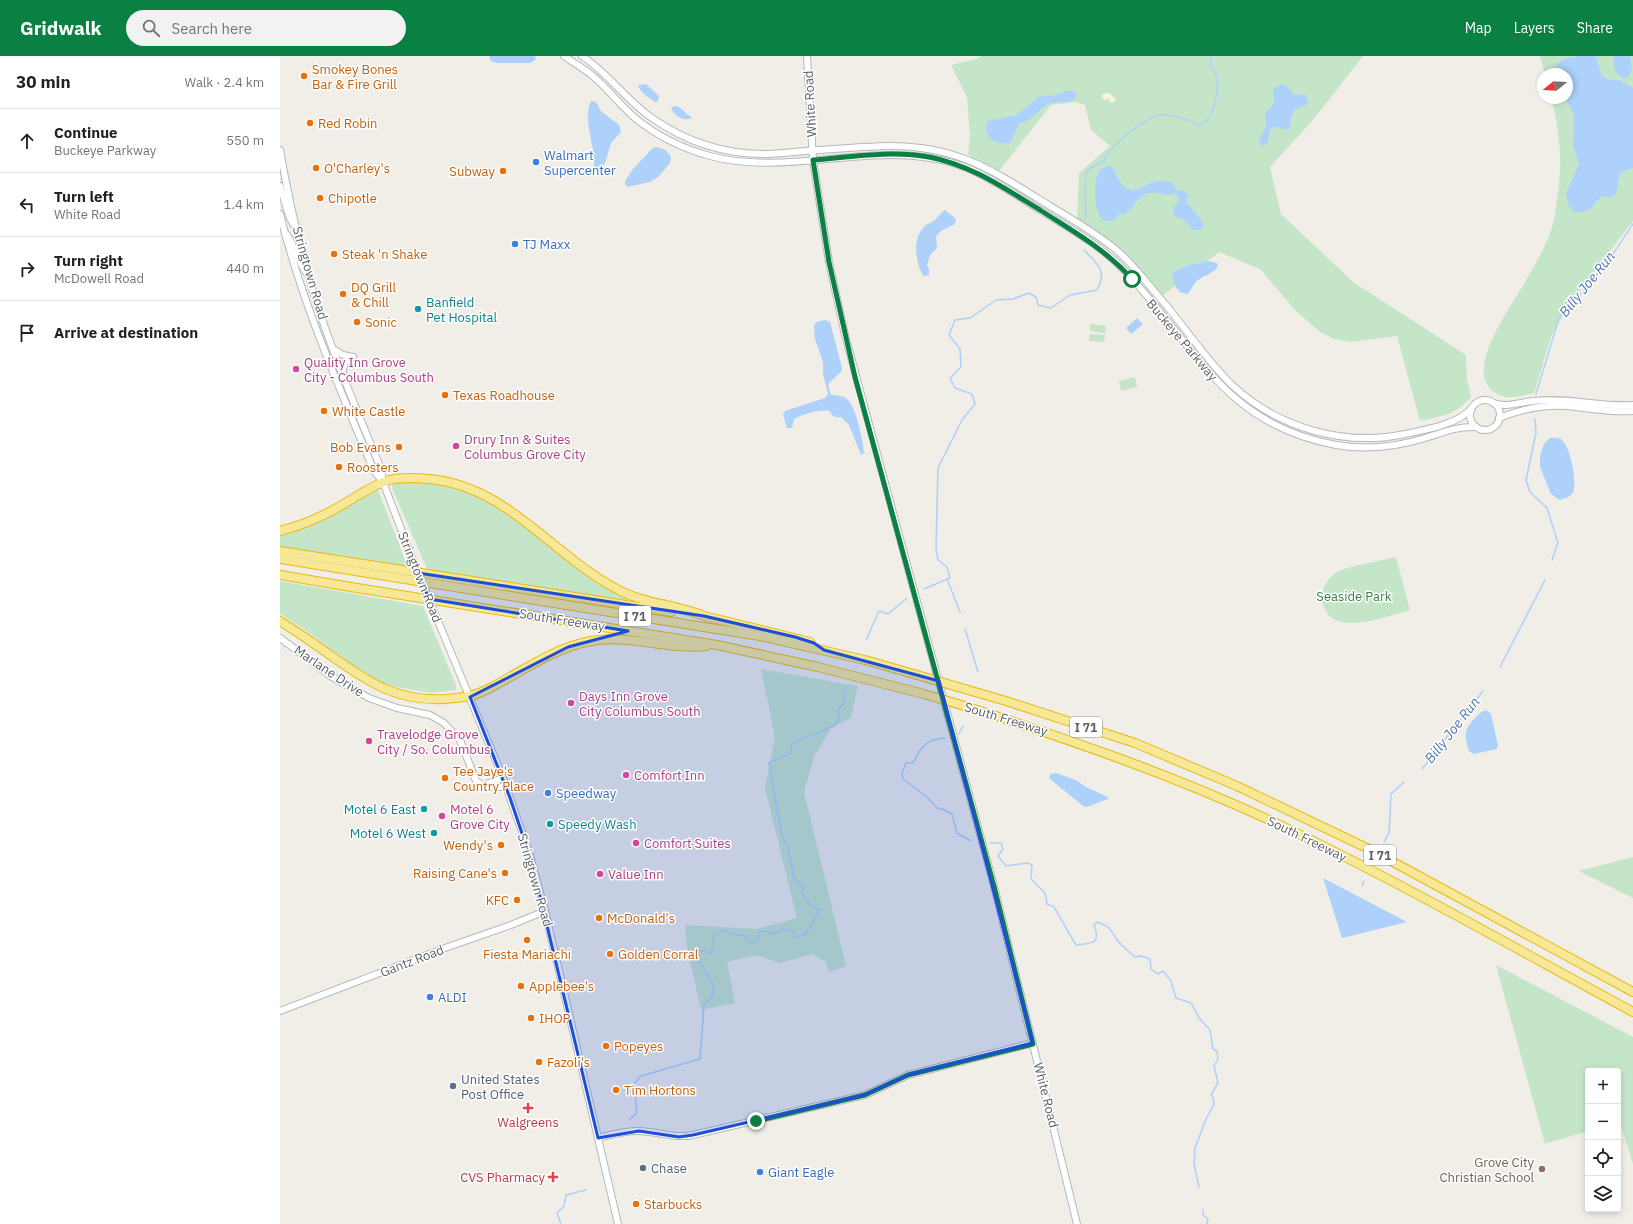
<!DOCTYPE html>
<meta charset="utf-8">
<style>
:root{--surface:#fff;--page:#f2f2f2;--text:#202124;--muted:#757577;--line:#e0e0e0;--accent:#0b8043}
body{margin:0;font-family:"IBM Plex Sans",sans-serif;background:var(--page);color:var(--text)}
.controls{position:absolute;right:12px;bottom:12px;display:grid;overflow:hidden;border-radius:4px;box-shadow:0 2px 6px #0003}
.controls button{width:36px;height:36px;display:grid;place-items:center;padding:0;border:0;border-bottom:1px solid var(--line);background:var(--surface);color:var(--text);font:20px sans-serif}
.compass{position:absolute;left:1257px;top:12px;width:36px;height:36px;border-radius:50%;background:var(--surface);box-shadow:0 2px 6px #0003;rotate:252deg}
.stop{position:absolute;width:12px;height:12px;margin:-9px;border:3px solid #0b8043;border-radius:50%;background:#fff}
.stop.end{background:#0b8043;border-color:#fff;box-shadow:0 1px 4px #0008}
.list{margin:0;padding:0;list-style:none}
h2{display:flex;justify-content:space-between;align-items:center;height:52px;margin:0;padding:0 16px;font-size:17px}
h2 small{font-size:13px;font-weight:400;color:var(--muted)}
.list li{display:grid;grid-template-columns:26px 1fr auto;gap:12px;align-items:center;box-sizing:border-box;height:64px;padding:0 16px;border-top:1px solid var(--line)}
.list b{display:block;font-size:15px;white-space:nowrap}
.list p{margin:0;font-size:13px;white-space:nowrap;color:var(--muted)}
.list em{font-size:13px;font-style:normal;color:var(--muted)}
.icon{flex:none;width:22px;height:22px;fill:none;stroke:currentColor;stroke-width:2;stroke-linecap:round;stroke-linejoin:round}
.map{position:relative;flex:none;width:1353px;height:1168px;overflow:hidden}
header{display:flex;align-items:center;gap:24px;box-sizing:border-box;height:56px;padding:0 20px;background:var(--accent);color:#fff}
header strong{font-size:19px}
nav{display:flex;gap:22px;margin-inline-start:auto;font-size:14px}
.search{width:280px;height:36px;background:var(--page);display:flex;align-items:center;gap:10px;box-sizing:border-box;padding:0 14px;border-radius:22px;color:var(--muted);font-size:15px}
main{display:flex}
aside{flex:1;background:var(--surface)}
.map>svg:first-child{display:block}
.green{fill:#c5e5c9}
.sand{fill:#f9f4d9}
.water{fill:#add1fa}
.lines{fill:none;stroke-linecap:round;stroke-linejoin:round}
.stream{stroke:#add1fa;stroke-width:1.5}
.secondary-casing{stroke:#b5b8bd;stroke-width:8}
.highway-casing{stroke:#e8b90e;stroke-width:10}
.secondary{stroke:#fff;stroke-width:6}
.highway{stroke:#f7e897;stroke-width:8}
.secondary-bridge-casing{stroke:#b5b8bd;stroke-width:8;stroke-linecap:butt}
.highway-bridge-casing{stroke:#e8b90e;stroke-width:10;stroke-linecap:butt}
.secondary-bridge{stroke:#fff;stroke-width:6}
.highway-bridge{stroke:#f7e897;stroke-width:8}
.route{stroke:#0b8043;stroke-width:5}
.marked{fill:#1d4ed8;fill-opacity:0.2;stroke:#1d4ed8;stroke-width:3;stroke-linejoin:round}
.food-dot{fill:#e8710a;stroke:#fff;stroke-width:1.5}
.shop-dot{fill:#3f7fe0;stroke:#fff;stroke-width:1.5}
.culture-dot{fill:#0f9aa8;stroke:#fff;stroke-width:1.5}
.hotel-dot{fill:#d1479c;stroke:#fff;stroke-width:1.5}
.service-dot{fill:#5c6f8a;stroke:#fff;stroke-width:1.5}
.health-dot{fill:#e0444e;stroke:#fff;stroke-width:1.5}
.education-dot{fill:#8d6e63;stroke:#fff;stroke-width:1.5}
.labels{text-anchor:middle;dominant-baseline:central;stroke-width:3;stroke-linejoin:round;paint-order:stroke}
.shield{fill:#fff;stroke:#8e9094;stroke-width:1}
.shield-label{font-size:12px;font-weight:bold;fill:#5e6166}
.food-label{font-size:13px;fill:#c56008;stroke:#fff;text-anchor:start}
.street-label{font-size:13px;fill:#5e6166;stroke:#fff}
.shop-label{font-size:13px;fill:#366cbe;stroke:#fff;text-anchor:start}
.culture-label{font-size:13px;fill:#0d838f;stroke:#fff;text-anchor:start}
.hotel-label{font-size:13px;fill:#b23c85;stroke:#fff;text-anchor:start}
.park-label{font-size:13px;fill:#3a8144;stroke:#fff}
.service-label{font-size:13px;fill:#4e5e75;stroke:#fff;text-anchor:start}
.health-label{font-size:13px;fill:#be3a42;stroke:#fff}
.education-label{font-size:13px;fill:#785e54;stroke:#fff;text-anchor:end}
.water-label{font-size:14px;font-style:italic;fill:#4d75b4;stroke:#fff}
</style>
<header>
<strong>Gridwalk</strong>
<div class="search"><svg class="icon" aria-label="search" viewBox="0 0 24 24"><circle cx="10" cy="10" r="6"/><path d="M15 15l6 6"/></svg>Search here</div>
<nav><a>Map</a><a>Layers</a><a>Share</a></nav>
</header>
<main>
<aside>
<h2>30 min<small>Walk · 2.4 km</small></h2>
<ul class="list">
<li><svg class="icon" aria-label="ahead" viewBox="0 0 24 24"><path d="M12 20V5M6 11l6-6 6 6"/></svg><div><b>Continue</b><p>Buckeye Parkway</p></div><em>550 m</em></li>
<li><svg class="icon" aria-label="left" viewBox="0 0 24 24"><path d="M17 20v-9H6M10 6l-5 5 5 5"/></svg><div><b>Turn left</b><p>White Road</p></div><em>1.4 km</em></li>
<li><svg class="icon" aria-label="right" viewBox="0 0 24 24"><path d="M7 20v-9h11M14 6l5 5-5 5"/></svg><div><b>Turn right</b><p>McDowell Road</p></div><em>440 m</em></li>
<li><svg class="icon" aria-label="arrive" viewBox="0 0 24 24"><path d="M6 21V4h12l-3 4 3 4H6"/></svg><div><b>Arrive at destination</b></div></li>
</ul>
</aside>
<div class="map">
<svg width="1353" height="1168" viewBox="0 0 1353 1168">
<rect width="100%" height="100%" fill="#f0eee7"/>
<g class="green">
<path d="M702,0H1083L1033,64L990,111L1001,158L1073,226L1186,299L1187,323L1191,341C1174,360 1164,359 1140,365L1117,280L1071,286L1054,283L1040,276L1016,255L980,213L939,196L881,241L845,198L821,178L797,163L799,117L830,90L811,74L805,49L797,46L771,49L719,115L693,102L688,98L690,80L687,41L671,9L696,3Z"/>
<path d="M1260,0H1353V165L1289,248L1271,281L1254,337C1248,338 1240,341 1234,341C1227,342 1219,340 1214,336C1183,315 1231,250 1244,228C1254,210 1265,193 1271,174C1274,166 1275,158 1276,150C1283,112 1281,80 1271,42H1287V18H1265Z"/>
<polygon points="810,268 826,270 825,277 810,275"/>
<polygon points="809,278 825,279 824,286 809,285"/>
<polygon points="855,321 857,331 841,335 839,325"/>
<polygon points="142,424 167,428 196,437 346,540 348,544 346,545 148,515 112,432 113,427"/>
<polygon points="94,434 98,434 128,512 0,492 0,478"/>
<path d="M1116,501L1130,554C1105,560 1049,585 1042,544C1040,533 1048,522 1057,516C1064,511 1105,504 1116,501Z"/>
<polygon points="0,525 143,550 176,629 176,634 151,637 117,631 94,625 27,575 0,558"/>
<polygon points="481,613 578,630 571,662 551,672 534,701 524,736 566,910 549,916 546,906 532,898 500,907 477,899 447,906 455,947 421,954 408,896 405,869 476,873 517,862 485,732 495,681"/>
<polygon points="1353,801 1353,842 1299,815"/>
<polygon points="1216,909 1353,981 1353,1108 1340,1067 1338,1067 1338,1015 1308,1015 1308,1075 1265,1088"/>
</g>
<polygon class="sand" points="829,37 836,43 834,46 830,46 829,42 825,44 822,42 823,38"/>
<g class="water">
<polygon points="209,0 254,0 256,1 255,4 250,7 216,7 211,5"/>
<path d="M1299,0H1316L1321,17L1325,22L1331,24H1340L1353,32V112L1340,117L1336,138L1333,141H1321L1309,154L1297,157L1289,151L1286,138L1299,108L1293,88L1294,67L1293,57L1286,42H1287V18H1275C1274,3 1287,3 1299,0Z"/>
<path d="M1334,0H1350L1352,15L1349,20L1344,23C1334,17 1333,11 1334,0Z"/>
<polygon points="366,28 379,40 378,45 375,46 364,38 358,31 359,29"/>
<path d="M1002,28L1007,30L1013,38L1026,39L1028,47L1025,50L1015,53L1012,59L1009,74C995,73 990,63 988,87L983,91L980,88L979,84L986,71L985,59C987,55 991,52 993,48C996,43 991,38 994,32Z"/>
<path d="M788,34L796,36L797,39C791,50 778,44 769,48C757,53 754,65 740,67L730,87C715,90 701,80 708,65L737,59L758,41L776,39Z"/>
<path d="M311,45L316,46L321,55L339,69L341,76L331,87L325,107L320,114L316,115L314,112C316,90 302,64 311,45Z"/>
<path d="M395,50L399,51L412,62C404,66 394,60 391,52Z"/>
<path d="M374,91C382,92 386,93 391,101L390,107L378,121L370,126L347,131L345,128V125L353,113Z"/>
<path d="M831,110C837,116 837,126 845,131C856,138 862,131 871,127C877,124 885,125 891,126L897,134L904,135L909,140L906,146C911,151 922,164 924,170L920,174H913C904,159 902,167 893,158V152L900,144L896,138C892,137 890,139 886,139C881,138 876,136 870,137C859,138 853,154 843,159L840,157L833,165C829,165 824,166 821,162C814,155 813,119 821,113C824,111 828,110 831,110Z"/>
<path d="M665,154L676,163L675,168L661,175L656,180L657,192L650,199L647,209L649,213V219L643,220C636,207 632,184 643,172C646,168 650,167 654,165C658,162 660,156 665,154Z"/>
<path d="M929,205L937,207L938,210C931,220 925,218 917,225C913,228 912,234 907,238L900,236C895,231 890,223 894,215L909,209Z"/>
<polygon points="857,262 863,268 851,278 846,272"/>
<path d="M545,264L550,266L562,312L561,316L548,328L551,339C554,339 563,340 566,342C576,349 583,385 584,397L581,399L569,369L561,361C555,362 553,361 550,355C540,353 523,358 514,363L512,372H507L503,359L505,355L545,342L548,338L543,318V306L535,283L534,270L536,266Z"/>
<path d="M1270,382C1274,382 1279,381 1282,384C1290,391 1298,427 1293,436C1290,442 1285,442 1280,444L1271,438L1260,411V399L1264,388Z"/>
<path d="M1206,654L1211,658L1218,689L1217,693L1194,698L1189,695C1185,679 1183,675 1195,662C1199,658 1201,656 1206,654Z"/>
<polygon points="776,717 796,724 806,731 828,741 828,743 807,751 803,750 769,722 770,718"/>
<polygon points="1043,822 1127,866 1062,882"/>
</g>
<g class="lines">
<g class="stream">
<path d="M806,161L805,136L806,116L810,112L824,105C829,90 866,60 883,59C901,59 906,65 921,69C936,61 944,20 930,9L931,0"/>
<polyline points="1256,338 1279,262 1289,252 1329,204 1353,168"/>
<polyline points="1255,363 1256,377 1246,424 1250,436 1267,452 1278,487 1272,504"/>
<polyline points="667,523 680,556"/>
<path d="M644,533L670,522L667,511L658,504L656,492L658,412L682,364L695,348L692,338L675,332L670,322L681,311L680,293L669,279L675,264L690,262L716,244L733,243L749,237L756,241L758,249L771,252L790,239L817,234C828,214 817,208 804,194"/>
<polyline points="685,573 698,616"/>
<polyline points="586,584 599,555 608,558 627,542"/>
<polyline points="1220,611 1265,524"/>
<polyline points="679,678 683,670"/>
<path d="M665,682C646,683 641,691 633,707H626L622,718L623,723L647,741L657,752L662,753L672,758L677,777L691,785"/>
<polyline points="1142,713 1203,635"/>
<polyline points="1104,786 1109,777 1111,738 1124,726"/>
<path d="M710,787H721L723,793L718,800L726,810L747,807L752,809L751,823L765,837L767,848L774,851L796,889C813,887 821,888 814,869L817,866C833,872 829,873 838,885C843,891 849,896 855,901L861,900L870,903L871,913L878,918L883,915L891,925L896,942L911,947L919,962L930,974L933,993L937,995L938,1003L934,1010L938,1027L931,1039L933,1041L934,1048L926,1063L915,1092L914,1108L919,1131"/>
<polyline points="1082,830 1084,825"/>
<polyline points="349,1064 357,1057 354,1028 361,1020 420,1003 424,950 433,939 433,928 415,900 420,894 430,897 434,889 433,881 443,874 449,878 465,880 472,887 477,885 480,876 487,875 493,878 504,873 512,874 516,881 525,879 540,854 527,846 522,836 524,831 514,822 507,789 502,779 489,707 511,697 512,687 554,670 560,662 557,656 565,645 564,636"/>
<polyline points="923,1154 923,1159 928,1163 927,1168"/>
<polyline points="281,1168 277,1157 284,1150 286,1139 306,1134"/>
</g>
<defs>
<g id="secondary">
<path d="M284,0C294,7 305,13 314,21C329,34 341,50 355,62C377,80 404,93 430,100C516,123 608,77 692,114C716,125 738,140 760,154C788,172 819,188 842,212C915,287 941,368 1056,389C1085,394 1116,391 1145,382C1162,377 1177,370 1196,371"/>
<path d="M302,0C328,17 346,44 372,62C405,85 444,98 484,98C498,98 512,96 526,95C553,93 579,91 606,90C677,89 712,114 770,150C792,163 814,176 834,192C854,208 869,230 886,249C908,276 928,306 953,330C999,372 1064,391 1125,378C1145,374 1179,368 1192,352"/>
<polyline points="527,0 533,104 549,206 565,279 715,834 797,1168"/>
<path d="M0,94C10,151 23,208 42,263C59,313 80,363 101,413L103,426L133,504"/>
<path d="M0,130C5,143 6,158 14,169"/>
<path d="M0,158C22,247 59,331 94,415L102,425"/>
<path d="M7,179C15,190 17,205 26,216"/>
<polyline points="53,293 63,299 73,301"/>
<polyline points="62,317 65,307 73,301"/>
<circle cx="1205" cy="359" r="15"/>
<path d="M1213,347C1227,352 1240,346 1253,345C1287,341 1319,351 1353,349"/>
<path d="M1219,362C1241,353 1262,349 1286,350C1308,352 1330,357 1353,355"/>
<polyline points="158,565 223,722 249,796 265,855 338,1168"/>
<polyline points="0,582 52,621 89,642 117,652 150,659 164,667 180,684 196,725 206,732 214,730 227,732"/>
<polyline points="201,730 223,722"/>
<polyline points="0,955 165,892 231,869 265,855"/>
<path d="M318,1082C331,1079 344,1075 358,1075C377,1075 394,1083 413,1079L585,1039L628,1019L753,987"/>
</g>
<g id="highway">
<path d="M0,475C24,469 46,459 67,446C81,438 94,428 110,424C122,421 137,422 149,423C227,430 270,497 335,532C363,548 395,548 424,560L530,586"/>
<polyline points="0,495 391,556"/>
<polyline points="0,503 480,580 585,604 644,621"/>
<polyline points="0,519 77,532 437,589 538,611 644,638"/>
<path d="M0,565C17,576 34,587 50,599C88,626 117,646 166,643C184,641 193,641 210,632C243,615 273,592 311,585C349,578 388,594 426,590"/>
<polyline points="671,629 726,645 855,687 957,730 1091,794 1353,936"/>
<path d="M678,648C786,682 893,719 996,767C1118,825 1235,892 1353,956"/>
</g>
</defs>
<use href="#secondary" class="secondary-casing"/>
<use href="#highway" class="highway-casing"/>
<use href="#secondary" class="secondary"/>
<use href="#highway" class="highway"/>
<defs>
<polyline id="secondary-bridge" points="133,504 158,565"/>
<g id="highway-bridge">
<polyline points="644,621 671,629"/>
<polyline points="644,638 678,648"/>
</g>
</defs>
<use href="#secondary-bridge" class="secondary-bridge-casing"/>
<use href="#highway-bridge" class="highway-bridge-casing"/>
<use href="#secondary-bridge" class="secondary-bridge"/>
<use href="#highway-bridge" class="highway-bridge"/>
</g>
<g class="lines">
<path class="route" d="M476,1065L585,1039L628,1019L753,988L715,834L575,321L549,206L533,104C571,101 611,94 649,101C691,109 724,132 760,154C794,176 825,193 852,223"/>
</g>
<path class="marked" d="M138,517L424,560L515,581L534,587L544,594L659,625L753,987L628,1019L585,1039L413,1079L399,1081L359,1075L318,1082L252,807L230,742L190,641L288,591L348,575L149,543Z"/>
<g class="food-dot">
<circle cx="24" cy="20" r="4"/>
<circle cx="30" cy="67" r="4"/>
<circle cx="36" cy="112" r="4"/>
<circle cx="223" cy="115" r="4"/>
<circle cx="40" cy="142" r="4"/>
<circle cx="54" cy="198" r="4"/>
<circle cx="63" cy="238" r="4"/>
<circle cx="77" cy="266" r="4"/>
<circle cx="165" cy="339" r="4"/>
<circle cx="44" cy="355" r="4"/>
<circle cx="119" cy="391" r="4"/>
<circle cx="59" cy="411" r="4"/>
<circle cx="165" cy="722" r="4"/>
<circle cx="221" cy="789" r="4"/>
<circle cx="225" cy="817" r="4"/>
<circle cx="237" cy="844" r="4"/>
<circle cx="319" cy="862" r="4"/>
<circle cx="247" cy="884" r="4"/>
<circle cx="330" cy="898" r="4"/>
<circle cx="241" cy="930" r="4"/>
<circle cx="251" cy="962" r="4"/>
<circle cx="326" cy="990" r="4"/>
<circle cx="259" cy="1006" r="4"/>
<circle cx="336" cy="1034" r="4"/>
<circle cx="356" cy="1148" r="4"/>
</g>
<g class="shop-dot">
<circle cx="256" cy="106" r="4"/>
<circle cx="235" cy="188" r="4"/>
<circle cx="268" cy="737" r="4"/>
<circle cx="150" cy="941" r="4"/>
<circle cx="480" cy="1116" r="4"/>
</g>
<g class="culture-dot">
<circle cx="138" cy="253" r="4"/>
<circle cx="144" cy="753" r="4"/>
<circle cx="270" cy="768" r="4"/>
<circle cx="154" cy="777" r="4"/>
</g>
<g class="hotel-dot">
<circle cx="16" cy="313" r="4"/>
<circle cx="176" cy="390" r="4"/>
<circle cx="291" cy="647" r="4"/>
<circle cx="89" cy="685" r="4"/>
<circle cx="346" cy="719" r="4"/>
<circle cx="162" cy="760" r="4"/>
<circle cx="356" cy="787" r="4"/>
<circle cx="320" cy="818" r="4"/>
</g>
<g class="service-dot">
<circle cx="173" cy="1030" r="4"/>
<circle cx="363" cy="1112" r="4"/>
</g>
<g class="health-dot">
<path d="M246 1046h4v4h4v4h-4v4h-4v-4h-4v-4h4z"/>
<path d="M271 1115h4v4h4v4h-4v4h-4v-4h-4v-4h4z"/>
</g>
<circle class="education-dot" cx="1262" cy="1113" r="4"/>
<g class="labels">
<g class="shield">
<rect x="339" y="550" width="32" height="20" rx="3"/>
<rect x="790" y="661" width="32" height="20" rx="3"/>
<rect x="1084" y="789" width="32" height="20" rx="3"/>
</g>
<g class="shield-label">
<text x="355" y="560">I 71</text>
<text x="806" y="671">I 71</text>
<text x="1100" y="799">I 71</text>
</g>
<g class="food-label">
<text x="32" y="13">Smokey Bones<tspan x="32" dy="15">Bar &amp; Fire Grill</tspan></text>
<text x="38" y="67">Red Robin</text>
<text x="44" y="112">O'Charley's</text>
<text x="215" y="115" text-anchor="end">Subway</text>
<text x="48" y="142">Chipotle</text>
<text x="62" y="198">Steak 'n Shake</text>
<text x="71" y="231">DQ Grill<tspan x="71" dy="15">&amp; Chill</tspan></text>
<text x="85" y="266">Sonic</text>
<text x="173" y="339">Texas Roadhouse</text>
<text x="52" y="355">White Castle</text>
<text x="111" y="391" text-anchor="end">Bob Evans</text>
<text x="67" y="411">Roosters</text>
<text x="173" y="715">Tee Jaye's<tspan x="173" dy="15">Country Place</tspan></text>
<text x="213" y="789" text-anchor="end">Wendy's</text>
<text x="217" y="817" text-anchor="end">Raising Cane's</text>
<text x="229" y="844" text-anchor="end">KFC</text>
<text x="327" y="862">McDonald's</text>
<text x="247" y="898" text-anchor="middle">Fiesta Mariachi</text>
<text x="338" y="898">Golden Corral</text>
<text x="249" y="930">Applebee's</text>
<text x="259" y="962">IHOP</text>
<text x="334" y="990">Popeyes</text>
<text x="267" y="1006">Fazoli's</text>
<text x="344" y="1034">Tim Hortons</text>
<text x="364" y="1148">Starbucks</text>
</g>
<g class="street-label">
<text transform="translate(530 48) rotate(-93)">White Road</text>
<text transform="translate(30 217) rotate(74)">Stringtown Road</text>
<text transform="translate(902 284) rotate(50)">Buckeye Parkway</text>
<text transform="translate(140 521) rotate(68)">Stringtown Road</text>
<text transform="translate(282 564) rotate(9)">South Freeway</text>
<text transform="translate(49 615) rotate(34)">Marlane Drive</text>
<text transform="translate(726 663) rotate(17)">South Freeway</text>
<text transform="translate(1027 783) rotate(26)">South Freeway</text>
<text transform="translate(255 824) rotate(74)">Stringtown Road</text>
<text transform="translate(132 905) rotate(-21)">Gantz Road</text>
<text transform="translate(766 1039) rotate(76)">White Road</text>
</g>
<g class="shop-label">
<text x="264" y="99">Walmart<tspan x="264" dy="15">Supercenter</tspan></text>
<text x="243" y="188">TJ Maxx</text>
<text x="276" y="737">Speedway</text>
<text x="158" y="941">ALDI</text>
<text x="488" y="1116">Giant Eagle</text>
</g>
<g class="culture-label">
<text x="146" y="246">Banfield<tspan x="146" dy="15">Pet Hospital</tspan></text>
<text x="136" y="753" text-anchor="end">Motel 6 East</text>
<text x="278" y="768">Speedy Wash</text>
<text x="146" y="777" text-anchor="end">Motel 6 West</text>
</g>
<g class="hotel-label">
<text x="24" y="306">Quality Inn Grove<tspan x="24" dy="15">City - Columbus South</tspan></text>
<text x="184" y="383">Drury Inn &amp; Suites<tspan x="184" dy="15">Columbus Grove City</tspan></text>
<text x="299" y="640">Days Inn Grove<tspan x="299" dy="15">City Columbus South</tspan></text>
<text x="97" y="678">Travelodge Grove<tspan x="97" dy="15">City / So. Columbus</tspan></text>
<text x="354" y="719">Comfort Inn</text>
<text x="170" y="753">Motel 6<tspan x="170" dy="15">Grove City</tspan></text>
<text x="364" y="787">Comfort Suites</text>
<text x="328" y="818">Value Inn</text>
</g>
<g class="park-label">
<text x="1074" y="540">Seaside Park</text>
</g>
<g class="service-label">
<text x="181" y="1023">United States<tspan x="181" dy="15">Post Office</tspan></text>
<text x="371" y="1112">Chase</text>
</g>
<g class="health-label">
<text x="248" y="1066">Walgreens</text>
<text x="265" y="1121" text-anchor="end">CVS Pharmacy</text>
</g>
<g class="education-label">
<text x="1254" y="1106">Grove City<tspan x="1254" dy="15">Christian School</tspan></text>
</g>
<g class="water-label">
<text transform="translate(1307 228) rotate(-51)">Billy Joe Run</text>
<text transform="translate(1172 674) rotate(-52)">Billy Joe Run</text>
</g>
</g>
</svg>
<div class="controls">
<button>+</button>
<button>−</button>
<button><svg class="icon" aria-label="locate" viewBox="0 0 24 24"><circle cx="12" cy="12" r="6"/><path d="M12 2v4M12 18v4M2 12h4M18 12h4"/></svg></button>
<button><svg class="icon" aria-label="layers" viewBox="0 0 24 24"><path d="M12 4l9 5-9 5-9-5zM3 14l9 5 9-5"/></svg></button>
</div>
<svg class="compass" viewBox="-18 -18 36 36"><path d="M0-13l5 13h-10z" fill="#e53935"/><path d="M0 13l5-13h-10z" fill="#757577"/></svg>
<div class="stop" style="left:852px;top:223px"></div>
<div class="stop end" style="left:476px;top:1065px"></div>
</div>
</main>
